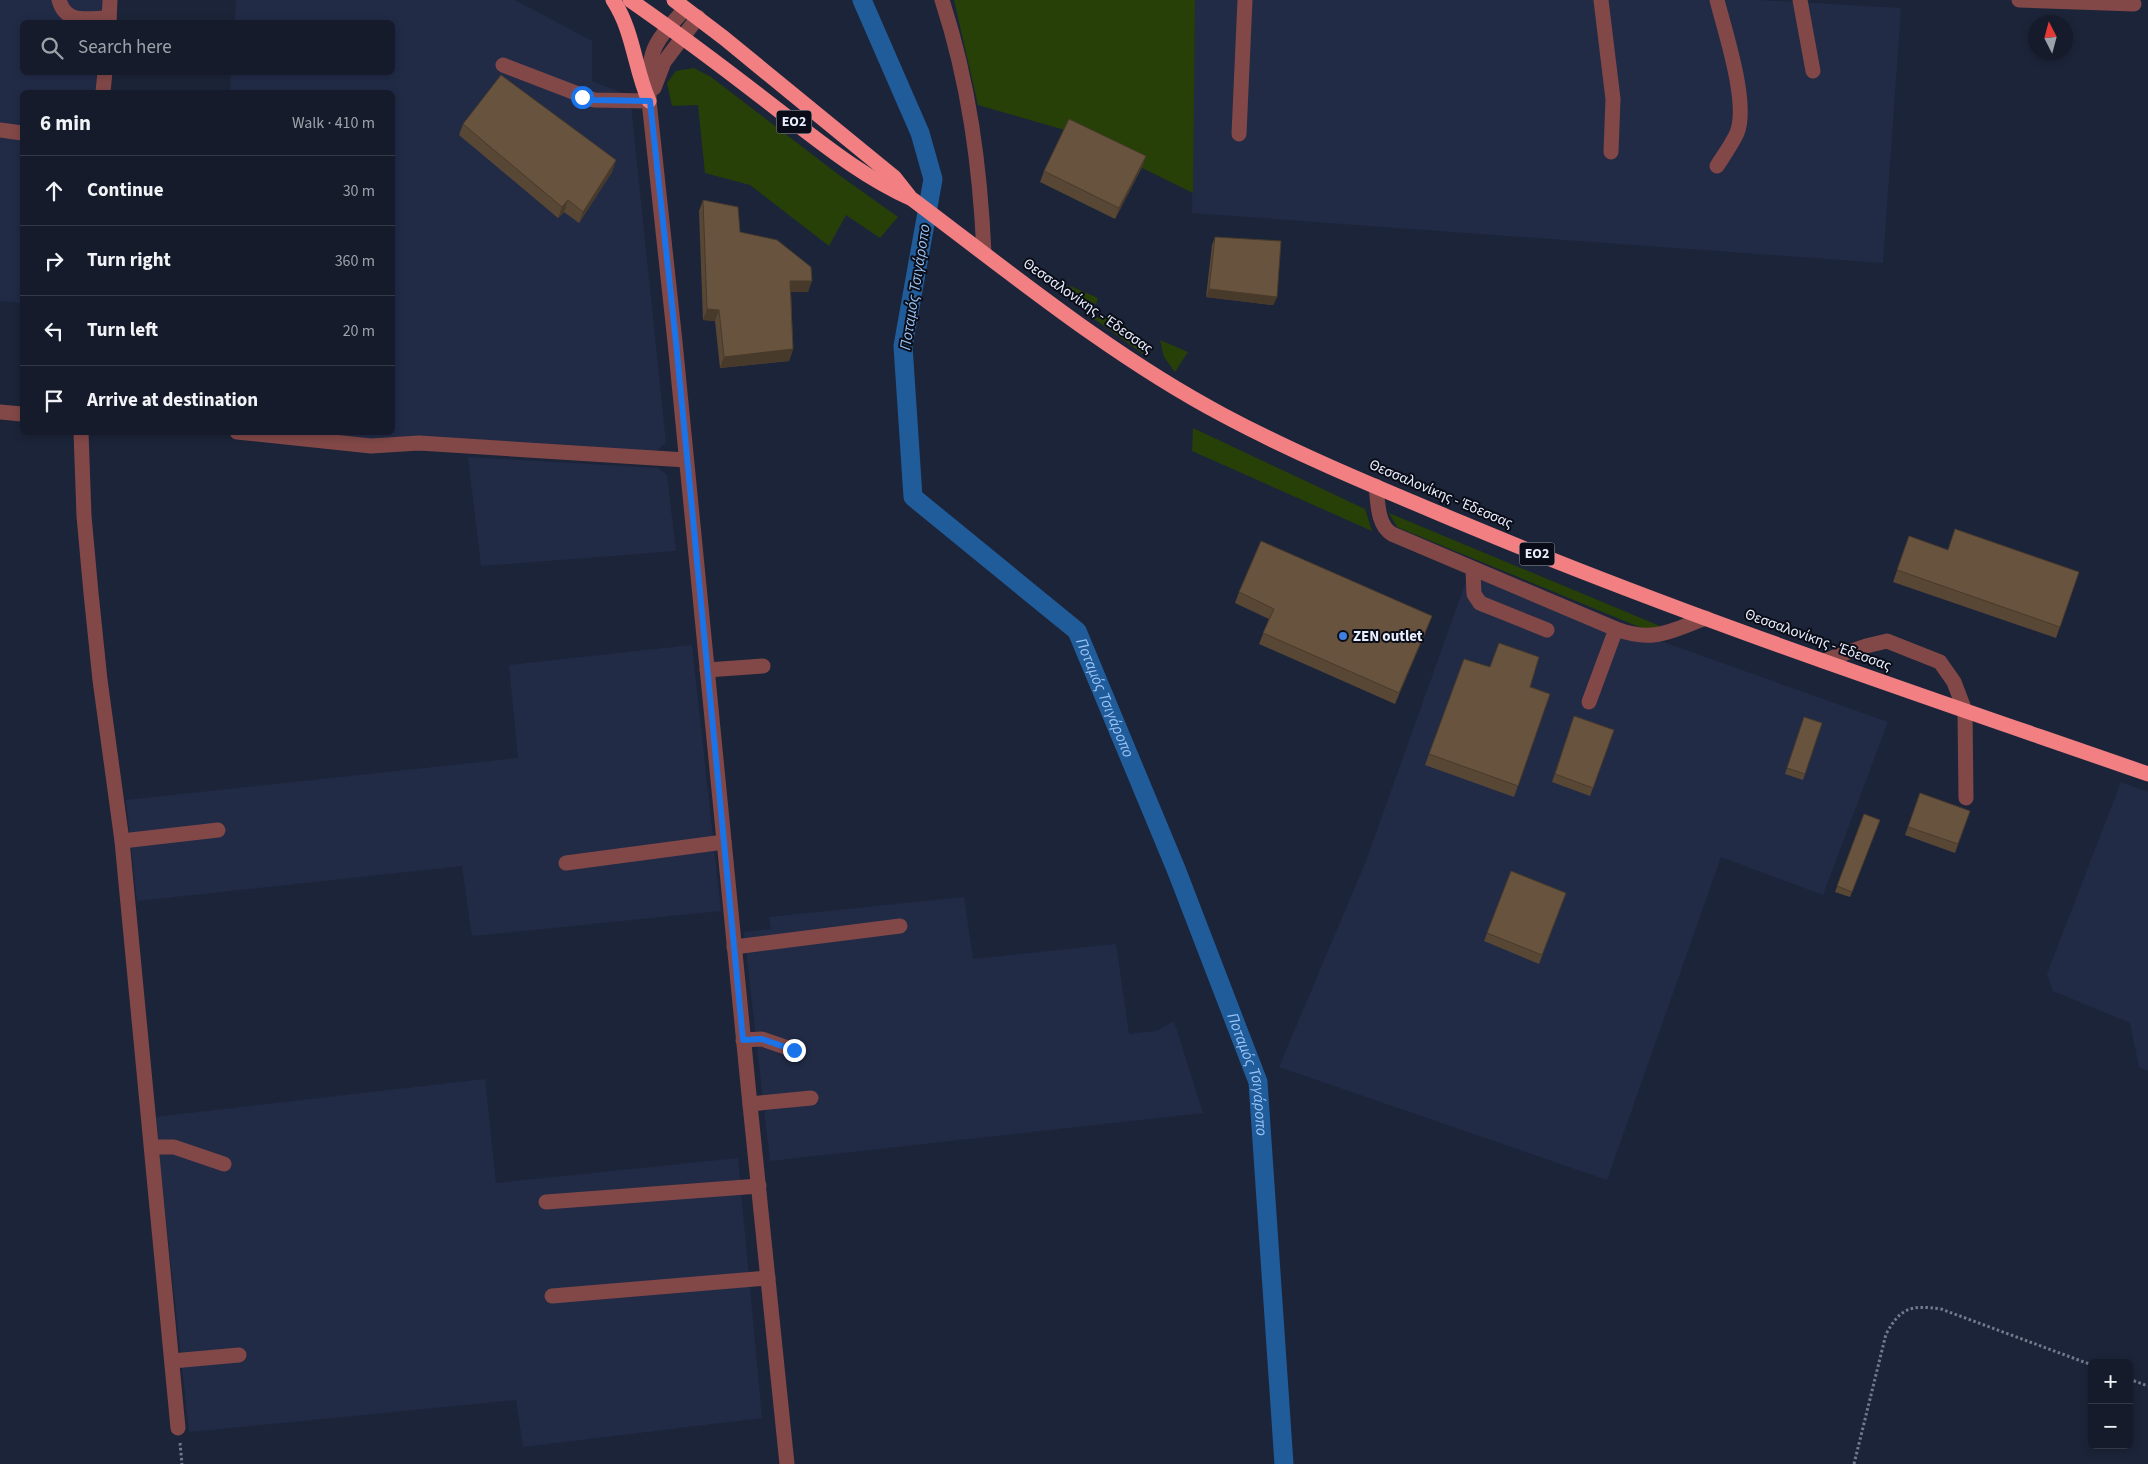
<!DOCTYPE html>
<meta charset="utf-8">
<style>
:root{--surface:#151b2b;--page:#1e2433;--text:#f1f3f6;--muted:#9da1a9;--line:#343947}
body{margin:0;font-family:"Source Sans 3",sans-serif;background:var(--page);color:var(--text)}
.controls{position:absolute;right:15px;bottom:15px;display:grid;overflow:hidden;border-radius:8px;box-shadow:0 2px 8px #0003}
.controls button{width:45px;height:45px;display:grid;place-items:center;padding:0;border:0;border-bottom:1px solid var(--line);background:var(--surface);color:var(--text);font:25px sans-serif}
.compass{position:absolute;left:2028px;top:15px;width:45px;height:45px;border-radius:50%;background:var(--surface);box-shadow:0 2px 8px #0003;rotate:354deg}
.stop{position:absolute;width:15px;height:15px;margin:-11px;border:4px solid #1a73e8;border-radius:50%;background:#fff}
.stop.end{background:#1a73e8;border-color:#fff;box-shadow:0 1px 5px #0008}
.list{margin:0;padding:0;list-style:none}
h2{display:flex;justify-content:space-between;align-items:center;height:65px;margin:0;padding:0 20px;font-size:21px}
h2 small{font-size:16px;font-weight:400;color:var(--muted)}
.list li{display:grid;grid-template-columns:32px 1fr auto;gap:15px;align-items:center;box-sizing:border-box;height:70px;padding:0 20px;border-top:1px solid var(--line)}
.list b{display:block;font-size:19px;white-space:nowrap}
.list em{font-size:16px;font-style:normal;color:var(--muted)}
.icon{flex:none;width:28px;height:28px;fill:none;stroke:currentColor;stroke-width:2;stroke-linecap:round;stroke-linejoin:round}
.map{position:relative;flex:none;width:2148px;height:1464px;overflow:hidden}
.search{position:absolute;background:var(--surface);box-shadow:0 2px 8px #0003;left:20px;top:20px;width:375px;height:55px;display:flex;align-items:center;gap:12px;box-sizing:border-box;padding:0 18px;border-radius:8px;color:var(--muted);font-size:19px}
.panel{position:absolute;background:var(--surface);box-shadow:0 2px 8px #0003;left:20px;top:90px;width:375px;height:345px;border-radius:8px}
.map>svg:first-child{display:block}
.built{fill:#212b46}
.green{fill:#274007}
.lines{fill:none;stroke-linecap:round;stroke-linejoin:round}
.canal{stroke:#215c9a;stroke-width:19}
.path{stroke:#727a8c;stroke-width:3;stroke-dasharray:2.5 2.5;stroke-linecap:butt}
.minor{stroke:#824848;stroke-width:15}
.highway{stroke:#f27f81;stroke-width:15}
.wall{fill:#594735}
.shaded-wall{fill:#483a2b}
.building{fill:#67533e;stroke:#483a2b}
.route{stroke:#1a73e8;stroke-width:6}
.shop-dot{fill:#3f7fe0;stroke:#0a0d17;stroke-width:2}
.labels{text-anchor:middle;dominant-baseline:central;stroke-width:4;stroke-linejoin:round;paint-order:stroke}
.shield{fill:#0a0d17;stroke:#a5aab8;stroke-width:1}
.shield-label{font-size:14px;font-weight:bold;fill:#e8eefd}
.street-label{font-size:15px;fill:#e8eefd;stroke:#0a0d17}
.poi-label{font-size:15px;font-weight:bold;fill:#e8eefd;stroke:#0a0d17;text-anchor:start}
.water-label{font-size:16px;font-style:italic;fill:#97c3f7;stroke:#0a0d17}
</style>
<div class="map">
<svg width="2148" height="1464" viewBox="0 0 2148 1464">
<rect width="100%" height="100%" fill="#1c2439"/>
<g class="built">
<polygon points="0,0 104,0 103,22 22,22 22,72 99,73 98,92 22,92 22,303 0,301"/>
<polygon points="236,0 515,0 592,41 592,81 630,96 666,443 656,451 413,436 385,442 283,433 392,432 392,92 230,92 231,73 392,72 392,22 235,22"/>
<polygon points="1195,0 1758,0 1901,8 1883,263 1192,213"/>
<polygon points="468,457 658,468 667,475 676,551 481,566"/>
<polygon points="1469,573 1888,722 1823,895 1721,857 1607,1180 1279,1067 1366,861"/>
<polygon points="692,645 721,911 472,936 462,866 137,901 126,800 518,758 509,665"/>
<polygon points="2121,782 2148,792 2148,1071 2139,1067 2130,1023 2053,991 2047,974"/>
<polygon points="964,897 973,959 1116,944 1129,1034 1156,1031 1174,1021 1203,1113 770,1161 744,932 771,929 769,917"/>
<polygon points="485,1079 496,1183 738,1158 762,1418 523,1447 516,1400 189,1432 155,1117"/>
</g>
<g class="green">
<polygon points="954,0 1195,0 1193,193 1065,130 978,105"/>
<polygon points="694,68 711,77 839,175 898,217 880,238 846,215 829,246 750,185 705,173 698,105 672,106 667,83 676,71"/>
<polygon points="1070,286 1098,298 1096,304 1062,295"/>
<polygon points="1112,317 1143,339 1146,356 1093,318"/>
<polygon points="1160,340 1188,352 1175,372 1164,357"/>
<polygon points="1193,428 1365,509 1372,531 1192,451"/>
<polygon points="1389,513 1660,626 1649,631 1397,527"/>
</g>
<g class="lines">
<path class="canal" id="s1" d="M862,0L920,133L933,179L903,346L913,497L1077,631L1176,869L1258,1082L1284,1464"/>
<g class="path">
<polyline points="2129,1379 2148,1386"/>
<polyline points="180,1443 182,1464"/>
<path d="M1854,1464L1886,1334C1901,1307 1911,1305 1941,1309L2092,1365"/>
</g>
<g class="minor">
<path d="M59,0C66,25 88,18 109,18"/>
<path d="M942,0C969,83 980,166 984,253"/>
<polyline points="1601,0 1613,99 1611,152"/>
<path d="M1717,0C1725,32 1749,103 1737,133C1732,144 1724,155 1717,166"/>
<polyline points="1800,0 1813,71"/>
<polyline points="2019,0 2134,4"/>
<path d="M685,9C650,47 649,49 649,101L675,342L749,1095L787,1464"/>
<polyline points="109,22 110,0"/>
<polyline points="503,65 594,100 649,101"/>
<polyline points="654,88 664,62 698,17"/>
<polyline points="103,92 105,72"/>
<polyline points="0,130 22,133"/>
<polyline points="1239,134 1245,0"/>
<polyline points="0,412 22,414"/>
<polyline points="81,432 84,516 91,593 100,680 122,841 178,1428"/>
<polyline points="237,432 371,446 419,443 686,460"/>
<path d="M1376,486C1378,502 1377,525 1392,534L1616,629C1654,643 1670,631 1706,618"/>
<polyline points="1473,570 1474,594 1480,603 1547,630"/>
<polyline points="1823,661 1866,646 1887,641 1940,662 1954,682 1965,711 1966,798"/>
<polyline points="707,670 763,666"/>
<polyline points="1589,702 1616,629"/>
<polyline points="122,841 218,830"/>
<polyline points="566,863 724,842"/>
<polyline points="734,947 900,926"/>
<polyline points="743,1040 762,1039 794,1050"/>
<polyline points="750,1104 811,1098"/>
<polyline points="152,1147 174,1147 224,1164"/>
<polyline points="546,1202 759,1186"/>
<polyline points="552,1296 768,1278"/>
<polyline points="172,1361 239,1355"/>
</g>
<g class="highway">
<path d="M613,0C634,32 634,67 649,101"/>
<path d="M630,0C682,36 732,74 782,113C824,145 863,177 912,199C1012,274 1112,356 1223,415C1300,456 1381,489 1462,523C1686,617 1918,694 2148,774"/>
<polyline points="674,0 724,38 894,177 909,196"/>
</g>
</g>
<g class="wall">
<polygon points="463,124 616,160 612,172 579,223 564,212 558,218 459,135"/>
<polygon points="1146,156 1142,167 1115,219 1040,182 1044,171"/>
<polygon points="703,200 740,232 808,292 791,292 793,349 789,361 720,368 715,321 703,320 699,211"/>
<polygon points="1215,237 1277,297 1273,305 1206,297 1212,245"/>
<polygon points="1909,536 1948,550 2079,572 2056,638 1893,582"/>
<polygon points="1239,592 1432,616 1395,704 1259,644 1269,619 1235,603"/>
<polygon points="1464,659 1530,687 1550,694 1514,797 1425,765"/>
<polygon points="1574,716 1614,730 1590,796 1552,782"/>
<polygon points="1804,717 1822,723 1803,780 1785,774"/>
<polygon points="1920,793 1970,811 1955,853 1905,835"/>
<polygon points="1864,814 1880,820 1850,897 1835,892"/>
<polygon points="1511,871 1566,893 1539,964 1484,941"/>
</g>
<g class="shaded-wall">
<polygon points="1146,156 1142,167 1115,219 1119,208"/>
<polygon points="616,160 612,172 579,223 583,212"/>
<polygon points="568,200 564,212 558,218 562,207"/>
<polygon points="790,281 812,281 808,292 786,292"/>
<polygon points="1209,289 1277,297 1273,305 1206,297"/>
<polygon points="707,309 719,310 715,321 703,320"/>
<polygon points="793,349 789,361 720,368 724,357"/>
<polygon points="1432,616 1428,627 1395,704 1399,693"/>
</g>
<g class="building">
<polygon points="501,75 616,160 583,212 568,200 562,207 463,124"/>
<polygon points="1069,119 1146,156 1119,208 1044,171"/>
<polygon points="703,200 738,207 740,232 777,240 811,267 812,281 790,281 793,349 724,357 719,310 707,309"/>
<polygon points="1215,237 1281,241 1277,297 1209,289"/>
<polygon points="1955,529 2079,572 2060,627 1897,570 1909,536 1948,550"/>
<polygon points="1261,541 1432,616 1399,693 1263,633 1274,609 1239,592"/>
<polygon points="1499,643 1539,657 1530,687 1550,694 1518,786 1429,754 1464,659 1490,667"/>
<polygon points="1574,716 1614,730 1593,788 1555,774"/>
<polygon points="1804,717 1822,723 1805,774 1787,768"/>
<polygon points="1920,793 1970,811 1958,844 1908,827"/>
<polygon points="1864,814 1880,820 1852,892 1837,886"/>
<polygon points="1511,871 1566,893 1542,955 1487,933"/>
</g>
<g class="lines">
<polyline class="route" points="582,97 594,100 650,101 676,342 743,1040 762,1039 794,1050"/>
</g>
<circle class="shop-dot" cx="1343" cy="636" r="5"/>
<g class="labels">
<g class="shield">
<rect x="776.5" y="110.5" width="35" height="23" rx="4"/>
<rect x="1519.5" y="542.5" width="35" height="23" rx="4"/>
</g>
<g class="shield-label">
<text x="794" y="122">ΕΟ2</text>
<text x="1537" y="554">ΕΟ2</text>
</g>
<g class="street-label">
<text transform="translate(1088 306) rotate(35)">Θεσσαλονίκης - Έδεσσας</text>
<text transform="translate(1441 494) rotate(23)">Θεσσαλονίκης - Έδεσσας</text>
<text transform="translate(1818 640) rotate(20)">Θεσσαλονίκης - Έδεσσας</text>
</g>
<g class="poi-label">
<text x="1353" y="636">ZEN outlet</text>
</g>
<g class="water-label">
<text transform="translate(915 287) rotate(-81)">Ποταμός Τσιγάροπο</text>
<text stroke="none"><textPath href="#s1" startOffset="798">Ποταμός Τσιγάροπο</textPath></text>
<text stroke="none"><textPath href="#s1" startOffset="1202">Ποταμός Τσιγάροπο</textPath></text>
</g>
</g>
</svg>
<div class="controls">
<button>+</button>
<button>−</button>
</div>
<svg class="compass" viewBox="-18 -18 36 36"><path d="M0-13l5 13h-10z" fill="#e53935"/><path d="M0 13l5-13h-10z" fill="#9da1a9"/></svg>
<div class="stop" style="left:582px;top:97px"></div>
<div class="stop end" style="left:794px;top:1050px"></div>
<div class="search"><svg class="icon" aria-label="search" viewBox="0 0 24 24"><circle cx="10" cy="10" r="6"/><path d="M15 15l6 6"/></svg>Search here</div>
<section class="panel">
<h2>6 min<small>Walk · 410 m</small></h2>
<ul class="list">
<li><svg class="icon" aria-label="ahead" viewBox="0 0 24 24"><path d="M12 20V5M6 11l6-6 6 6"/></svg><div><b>Continue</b></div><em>30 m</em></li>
<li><svg class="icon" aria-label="right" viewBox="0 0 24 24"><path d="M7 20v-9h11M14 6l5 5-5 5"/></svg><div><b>Turn right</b></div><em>360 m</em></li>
<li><svg class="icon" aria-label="left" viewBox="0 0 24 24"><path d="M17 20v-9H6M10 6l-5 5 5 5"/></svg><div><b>Turn left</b></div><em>20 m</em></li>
<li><svg class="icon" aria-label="arrive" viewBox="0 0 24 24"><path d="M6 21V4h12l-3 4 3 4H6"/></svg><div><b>Arrive at destination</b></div></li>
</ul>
</section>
</div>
